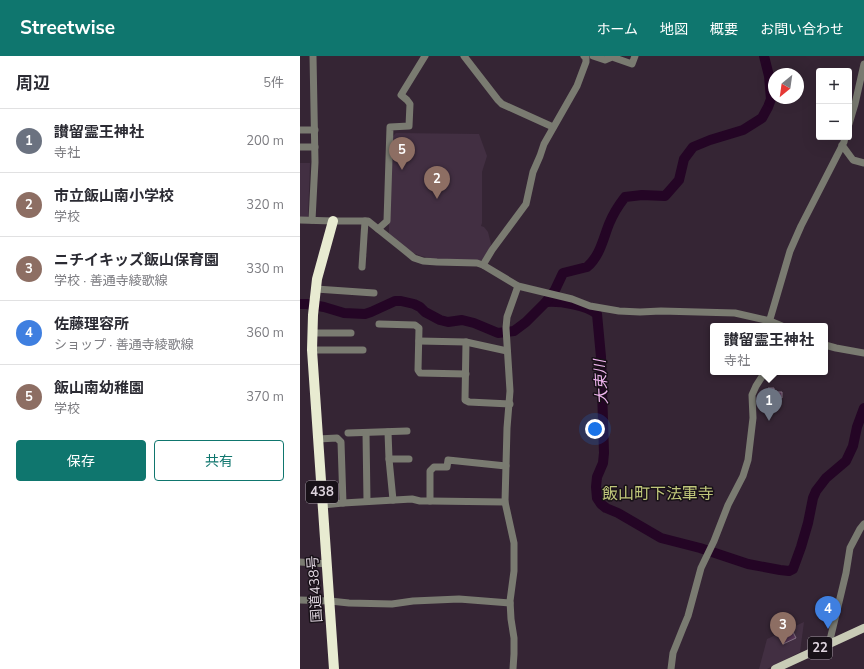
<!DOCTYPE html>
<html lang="ja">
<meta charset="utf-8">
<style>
:root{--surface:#fff;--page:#f7f7f7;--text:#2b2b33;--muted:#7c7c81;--line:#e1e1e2;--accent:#0f766e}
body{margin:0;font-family:"Nunito Sans","Noto Sans JP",sans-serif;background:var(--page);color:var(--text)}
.controls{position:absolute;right:12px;top:12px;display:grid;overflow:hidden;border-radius:4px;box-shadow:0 4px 16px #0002}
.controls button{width:36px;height:36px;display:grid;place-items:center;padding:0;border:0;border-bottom:1px solid var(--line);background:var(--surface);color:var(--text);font:20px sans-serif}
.compass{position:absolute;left:468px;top:12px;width:36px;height:36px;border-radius:50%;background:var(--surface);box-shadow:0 4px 16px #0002;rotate:209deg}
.you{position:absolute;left:295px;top:373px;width:14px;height:14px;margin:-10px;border:3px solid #fff;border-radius:50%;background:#1a73e8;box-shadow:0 0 0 6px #1a73e833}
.badge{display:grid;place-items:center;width:26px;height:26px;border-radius:50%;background:var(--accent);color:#fff;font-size:13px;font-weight:700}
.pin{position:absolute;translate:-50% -33px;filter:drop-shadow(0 1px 2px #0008)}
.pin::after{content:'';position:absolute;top:21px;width:14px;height:12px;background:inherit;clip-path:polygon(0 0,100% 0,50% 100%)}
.popup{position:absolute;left:410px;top:267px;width:118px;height:52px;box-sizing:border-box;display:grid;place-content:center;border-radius:4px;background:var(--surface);filter:drop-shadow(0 1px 3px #0005);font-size:13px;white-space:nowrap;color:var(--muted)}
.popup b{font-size:15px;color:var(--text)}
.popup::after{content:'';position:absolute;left:50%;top:100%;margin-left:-8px;border:8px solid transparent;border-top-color:var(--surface)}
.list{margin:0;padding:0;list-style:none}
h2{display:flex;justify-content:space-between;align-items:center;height:52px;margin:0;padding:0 16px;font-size:17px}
h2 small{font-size:13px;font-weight:400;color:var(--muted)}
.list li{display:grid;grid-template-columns:26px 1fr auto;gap:12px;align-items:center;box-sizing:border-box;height:64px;padding:0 16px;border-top:1px solid var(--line)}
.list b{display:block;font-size:15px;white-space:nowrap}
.list p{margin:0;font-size:13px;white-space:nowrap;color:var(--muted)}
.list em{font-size:13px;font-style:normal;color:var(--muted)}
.actions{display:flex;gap:8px;padding:12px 16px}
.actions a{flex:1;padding:9px 0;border:1px solid var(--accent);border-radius:4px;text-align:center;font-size:14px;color:var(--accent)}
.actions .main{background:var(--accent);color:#fff}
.map{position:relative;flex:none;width:564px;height:613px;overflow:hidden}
header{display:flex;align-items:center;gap:24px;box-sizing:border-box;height:56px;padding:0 20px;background:var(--accent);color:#fff}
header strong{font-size:19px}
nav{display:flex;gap:22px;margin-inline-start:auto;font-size:14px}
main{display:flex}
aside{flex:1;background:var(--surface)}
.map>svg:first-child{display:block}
.built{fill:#422f42}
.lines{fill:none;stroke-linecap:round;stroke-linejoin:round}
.river{stroke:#240525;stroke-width:10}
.building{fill:#5a3759;stroke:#867486}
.minor{stroke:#7a7b71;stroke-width:7}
.major{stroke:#c8cbb6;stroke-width:8}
.highway{stroke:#e8ebd1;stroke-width:10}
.labels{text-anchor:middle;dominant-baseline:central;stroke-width:3;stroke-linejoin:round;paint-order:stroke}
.shield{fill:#181118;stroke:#a39aa3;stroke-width:1}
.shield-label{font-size:13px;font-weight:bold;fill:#ded4de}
.street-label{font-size:14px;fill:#ded4de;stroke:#181118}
.water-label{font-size:15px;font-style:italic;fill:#f1b6f0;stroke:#181118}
.quarter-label{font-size:16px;fill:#c0c77a;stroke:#181118}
</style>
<header>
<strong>Streetwise</strong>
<nav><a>ホーム</a><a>地図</a><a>概要</a><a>お問い合わせ</a></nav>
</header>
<main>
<aside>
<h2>周辺<small>5件</small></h2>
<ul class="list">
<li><span class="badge" style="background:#6b7280">1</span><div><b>讃留霊王神社</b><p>寺社</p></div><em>200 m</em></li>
<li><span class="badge" style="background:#8d6e63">2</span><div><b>市立飯山南小学校</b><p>学校</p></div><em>320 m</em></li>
<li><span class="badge" style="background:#8d6e63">3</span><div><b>ニチイキッズ飯山保育園</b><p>学校 · 善通寺綾歌線</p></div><em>330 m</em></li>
<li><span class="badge" style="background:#3f7fe0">4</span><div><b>佐藤理容所</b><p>ショップ · 善通寺綾歌線</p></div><em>360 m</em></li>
<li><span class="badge" style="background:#8d6e63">5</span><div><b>飯山南幼稚園</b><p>学校</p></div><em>370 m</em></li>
</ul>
<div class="actions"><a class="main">保存</a><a>共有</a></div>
</aside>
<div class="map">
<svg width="564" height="613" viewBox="0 0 564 613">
<rect width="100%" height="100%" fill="#352534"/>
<g class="built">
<polygon points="96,77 179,78 187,100 182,116 182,167 181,170 184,171 188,176 191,188 190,192 182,204 131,204 130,202 121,200 113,197 89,179 89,153 92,81"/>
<polygon points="0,107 10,107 8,162 0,162"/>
<polygon points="504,566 500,596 467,613 459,613 467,583"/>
</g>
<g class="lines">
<g class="river">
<path d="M246,246C260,245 287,249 297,258L301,301L304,397L303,407L297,421L296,431L297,442L301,448L306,452L318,457L361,482L400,492L448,508L480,514L489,515L493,513L501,491L508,467L513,442L516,435L526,422L546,405L553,390L557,371L564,352"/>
<path d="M0,248H7L24,251L44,257L65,258L71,256L95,245H101L114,248L120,251L125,256L140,264L148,266L162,264L174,267L198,277L214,275L226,266L246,246L255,234L263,217L287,211C300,200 303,183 309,168C313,158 318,150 325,141L342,139L365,140L379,124L384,103L393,91L410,84L443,74L462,62L468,51L471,43L469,20L464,0"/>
</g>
</g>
<g class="building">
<polygon points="468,332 474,332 474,335 477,335 477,336 482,336 482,342 468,340"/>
<polygon points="492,574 496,582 483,588 479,580"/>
</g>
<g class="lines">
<g class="minor">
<polyline points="164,0 198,44 202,48 253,71"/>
<polyline points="293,0 305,4 312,1 332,8 335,0"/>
<polyline points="549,68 555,48 564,8"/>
<polyline points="0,74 15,74"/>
<polyline points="542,89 553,104 564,107"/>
<polyline points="0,91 15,91"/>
<polyline points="0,164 33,165 68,165 103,193 114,202 123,205 137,206 177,207 183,209 218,230 272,243 290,250 319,255 340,256 361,255 435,257 470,265 482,270"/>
<polyline points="12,164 15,106 13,0"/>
<polyline points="78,173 87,165 90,71 109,70 110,48 107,44 101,39 125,0"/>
<polyline points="183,209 192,194 226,148 233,116 240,100 244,88 277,30 286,6 286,2 284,0"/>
<polyline points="62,211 65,165"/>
<polyline points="16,233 74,237"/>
<polyline points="79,268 115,269 119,272 118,314 120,317 166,318"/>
<polyline points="468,270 490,195 501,170 544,86 545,81"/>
<polyline points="13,277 51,277"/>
<polyline points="119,285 166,286 207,295"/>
<polyline points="166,286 165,344 169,346 210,348"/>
<polyline points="525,289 536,292 564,297"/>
<polyline points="12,294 63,294"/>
<polyline points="88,376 89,403 93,444"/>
<polyline points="48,377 107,375"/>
<polyline points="66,377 67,445"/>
<polyline points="18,383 37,382 41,386 43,447"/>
<polyline points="89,403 109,403"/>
<polyline points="130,445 130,415 134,411 147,411 148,404 206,410"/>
<polyline points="23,449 43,447 112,443 120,445 130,445 205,446"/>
<polyline points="0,506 27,508"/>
<polyline points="0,544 30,545 49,547 92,548 113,545 159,543 210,547"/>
<polyline points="529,588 546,517 550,492 560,473 564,468"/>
<polyline points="213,613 214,598 214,582 211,563 210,545 214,515 214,487 205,446 207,372 210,335 206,272 207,261 218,230"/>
<polyline points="371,613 373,597 383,572 388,560 401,512 414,485 428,449 443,420 448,404 453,362 452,339 456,330 465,316"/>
</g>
<polyline class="major" points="475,613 564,572"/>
<polyline class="highway" points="33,165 17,223 13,259 12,294 34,613"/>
</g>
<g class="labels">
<g class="shield">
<rect x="6" y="425" width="32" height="22" rx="3"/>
<rect x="508" y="581" width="24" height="22" rx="3"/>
</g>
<g class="shield-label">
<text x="22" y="436">438</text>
<text x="520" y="592">22</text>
</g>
<g class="street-label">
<text transform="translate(15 533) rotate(-94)">国道438号</text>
</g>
<g class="water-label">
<text transform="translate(301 326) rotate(-93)">大束川</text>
</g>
<g class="quarter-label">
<text x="358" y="438">飯山町下法軍寺</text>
</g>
</g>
</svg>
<div class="controls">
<button>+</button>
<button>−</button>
</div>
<svg class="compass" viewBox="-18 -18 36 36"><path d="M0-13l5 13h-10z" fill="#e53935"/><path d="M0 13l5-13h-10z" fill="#7c7c81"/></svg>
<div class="you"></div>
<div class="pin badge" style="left:469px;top:365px;background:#6b7280">1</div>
<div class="popup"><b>讃留霊王神社</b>寺社</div>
<div class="pin badge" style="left:137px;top:143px;background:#8d6e63">2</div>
<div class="pin badge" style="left:483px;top:589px;background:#8d6e63">3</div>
<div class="pin badge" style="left:528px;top:573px;background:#3f7fe0">4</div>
<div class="pin badge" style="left:102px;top:114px;background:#8d6e63">5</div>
</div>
</main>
